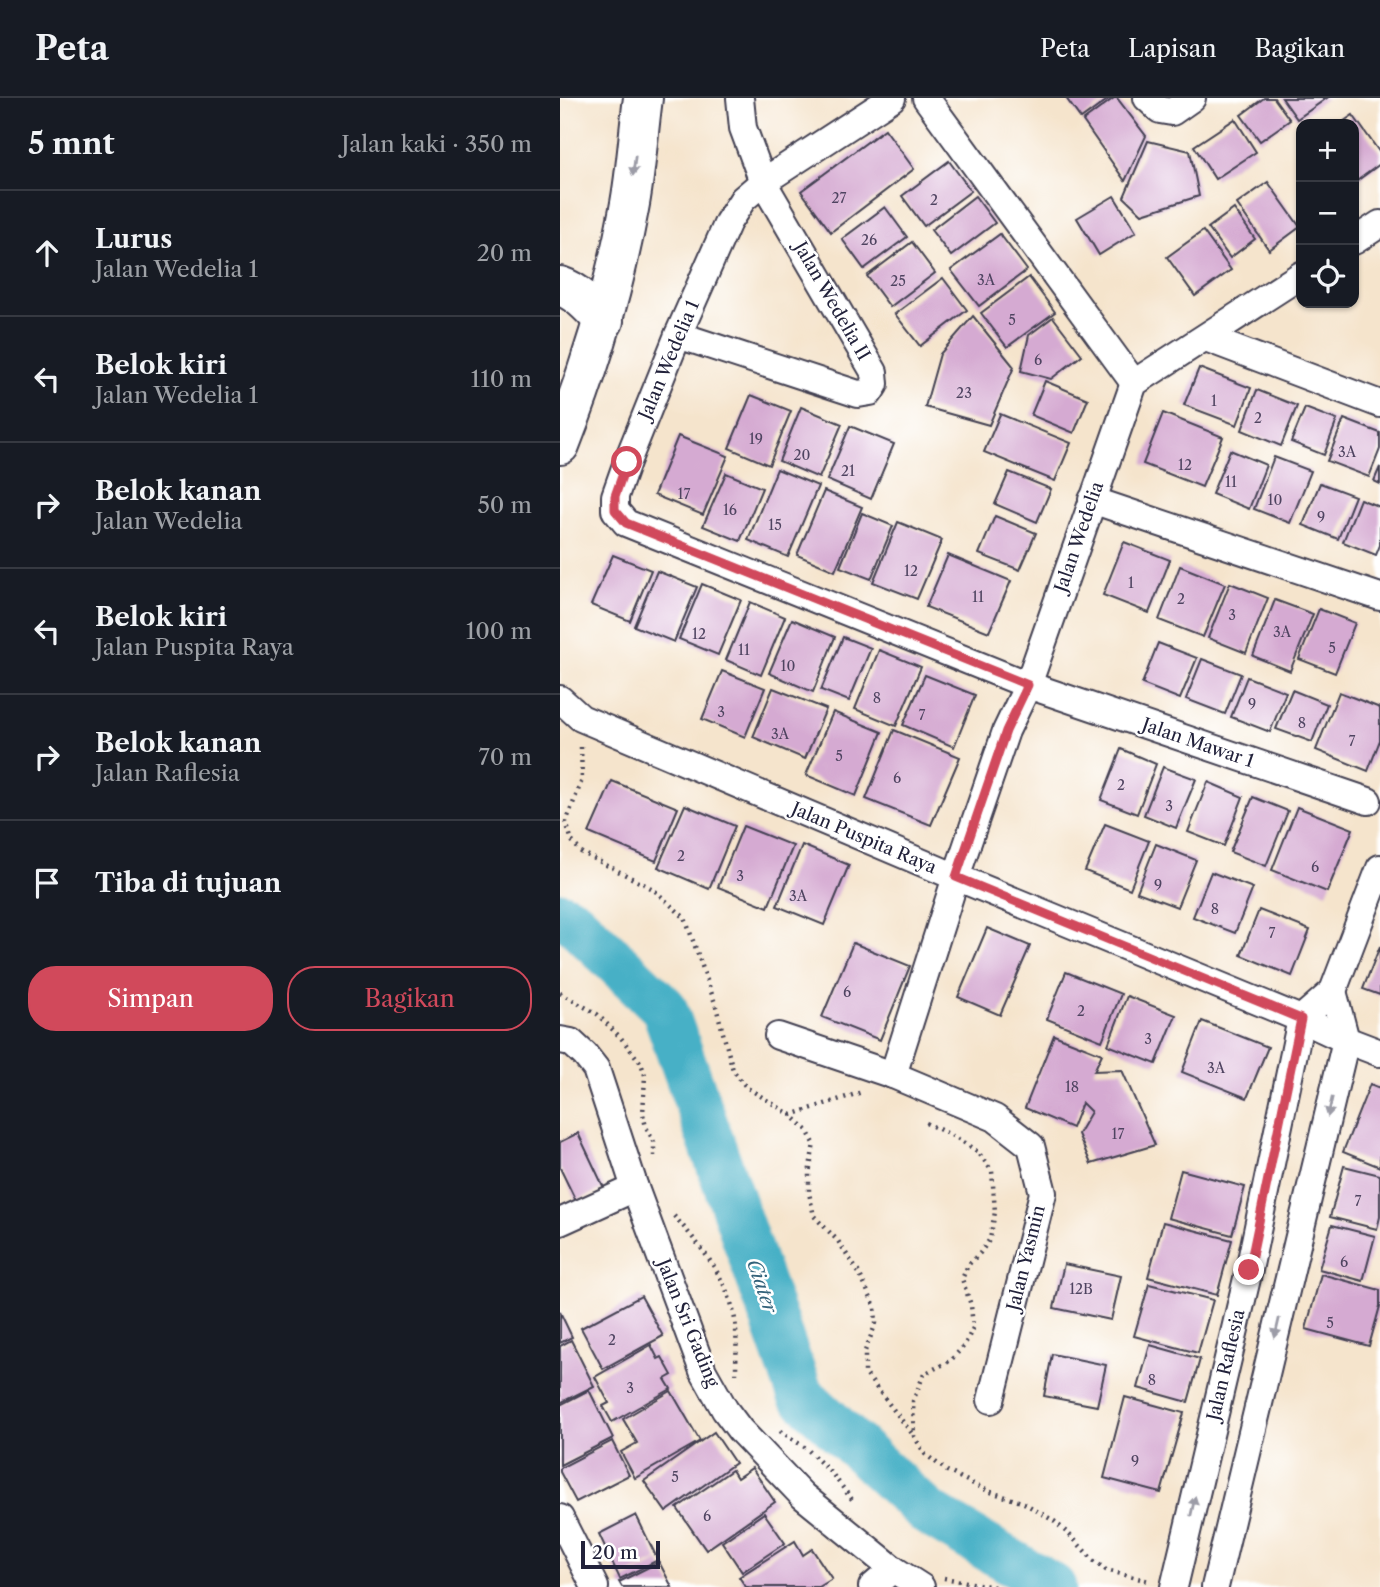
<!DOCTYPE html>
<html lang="id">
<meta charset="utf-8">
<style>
:root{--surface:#171b24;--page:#242831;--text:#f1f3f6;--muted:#9ea1a6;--line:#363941;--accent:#d1495b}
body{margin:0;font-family:"Libre Caslon Text",serif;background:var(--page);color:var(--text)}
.controls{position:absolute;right:21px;top:21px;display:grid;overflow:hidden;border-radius:14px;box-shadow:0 2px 5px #0004}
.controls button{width:63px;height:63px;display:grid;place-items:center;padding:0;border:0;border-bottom:2px solid var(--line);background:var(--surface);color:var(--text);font:35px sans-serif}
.scale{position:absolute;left:21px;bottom:18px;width:79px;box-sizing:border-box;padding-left:7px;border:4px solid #22223b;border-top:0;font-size:19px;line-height:24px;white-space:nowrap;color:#22223b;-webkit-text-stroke:5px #fff;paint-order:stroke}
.stop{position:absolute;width:21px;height:21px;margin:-16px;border:5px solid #d1495b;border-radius:50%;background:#fff}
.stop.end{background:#d1495b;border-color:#fff;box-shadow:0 2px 7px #0008}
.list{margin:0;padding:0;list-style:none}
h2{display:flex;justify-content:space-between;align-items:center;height:91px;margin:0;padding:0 28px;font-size:30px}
h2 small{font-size:23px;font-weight:400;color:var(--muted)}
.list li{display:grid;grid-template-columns:46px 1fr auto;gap:21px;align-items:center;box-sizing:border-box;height:126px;padding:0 28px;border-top:2px solid var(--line)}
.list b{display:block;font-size:26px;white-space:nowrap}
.list p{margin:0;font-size:23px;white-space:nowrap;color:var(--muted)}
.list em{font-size:23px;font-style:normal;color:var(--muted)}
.actions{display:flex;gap:14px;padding:21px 28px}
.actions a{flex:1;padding:16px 0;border:2px solid var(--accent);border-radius:28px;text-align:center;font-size:24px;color:var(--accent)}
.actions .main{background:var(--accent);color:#fff}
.icon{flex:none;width:38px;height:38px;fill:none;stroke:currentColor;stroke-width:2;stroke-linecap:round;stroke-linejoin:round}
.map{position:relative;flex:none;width:820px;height:1489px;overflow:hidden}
header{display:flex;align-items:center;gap:42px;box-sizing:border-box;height:98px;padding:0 35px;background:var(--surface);border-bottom:2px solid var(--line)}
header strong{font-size:33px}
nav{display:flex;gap:38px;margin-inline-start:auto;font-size:24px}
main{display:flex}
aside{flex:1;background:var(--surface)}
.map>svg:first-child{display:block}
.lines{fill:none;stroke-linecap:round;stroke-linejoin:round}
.river{stroke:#47b0c6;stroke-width:47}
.building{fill:#d5aad2}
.minor-casing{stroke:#423f51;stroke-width:30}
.primary-casing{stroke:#423f51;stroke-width:42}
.path{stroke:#423f51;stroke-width:4.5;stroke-dasharray:2 5;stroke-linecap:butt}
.minor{stroke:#fff;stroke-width:26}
.primary{stroke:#fff;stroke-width:38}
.oneway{fill:#9c9ca7}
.route{stroke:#d1495b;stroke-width:9}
.labels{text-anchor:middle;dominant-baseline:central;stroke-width:5;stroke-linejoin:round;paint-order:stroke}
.number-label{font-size:14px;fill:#4f4461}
.street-label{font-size:18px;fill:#22223b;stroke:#fff}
.water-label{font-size:19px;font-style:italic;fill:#33627a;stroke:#fff}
</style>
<header>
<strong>Peta</strong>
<nav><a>Peta</a><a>Lapisan</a><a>Bagikan</a></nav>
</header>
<main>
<aside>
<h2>5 mnt<small>Jalan kaki · 350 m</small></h2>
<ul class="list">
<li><svg class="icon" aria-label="ahead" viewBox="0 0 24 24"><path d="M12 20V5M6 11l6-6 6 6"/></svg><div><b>Lurus</b><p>Jalan Wedelia 1</p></div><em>20 m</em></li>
<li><svg class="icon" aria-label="left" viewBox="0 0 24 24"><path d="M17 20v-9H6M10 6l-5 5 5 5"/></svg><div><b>Belok kiri</b><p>Jalan Wedelia 1</p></div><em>110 m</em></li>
<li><svg class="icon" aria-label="right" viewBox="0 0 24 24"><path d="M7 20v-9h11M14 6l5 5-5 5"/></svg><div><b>Belok kanan</b><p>Jalan Wedelia</p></div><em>50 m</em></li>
<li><svg class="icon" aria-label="left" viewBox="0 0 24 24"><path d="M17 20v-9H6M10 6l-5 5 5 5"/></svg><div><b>Belok kiri</b><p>Jalan Puspita Raya</p></div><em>100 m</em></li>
<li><svg class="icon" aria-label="right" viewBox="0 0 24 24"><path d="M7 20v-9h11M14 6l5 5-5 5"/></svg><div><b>Belok kanan</b><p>Jalan Raflesia</p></div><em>70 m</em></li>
<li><svg class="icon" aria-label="arrive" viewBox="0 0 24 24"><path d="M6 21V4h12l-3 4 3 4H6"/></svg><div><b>Tiba di tujuan</b></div></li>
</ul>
<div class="actions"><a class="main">Simpan</a><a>Bagikan</a></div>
</aside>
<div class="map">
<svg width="820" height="1489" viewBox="0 0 820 1489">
<rect width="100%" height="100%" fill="#fff"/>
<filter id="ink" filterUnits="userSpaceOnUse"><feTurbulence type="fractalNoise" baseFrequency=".0143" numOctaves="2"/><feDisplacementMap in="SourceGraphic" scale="14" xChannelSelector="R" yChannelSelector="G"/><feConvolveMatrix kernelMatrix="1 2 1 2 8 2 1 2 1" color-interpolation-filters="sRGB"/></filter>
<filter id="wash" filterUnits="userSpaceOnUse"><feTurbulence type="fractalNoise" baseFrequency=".00686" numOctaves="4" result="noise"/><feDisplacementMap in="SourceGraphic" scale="28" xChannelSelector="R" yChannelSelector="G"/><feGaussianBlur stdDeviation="1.57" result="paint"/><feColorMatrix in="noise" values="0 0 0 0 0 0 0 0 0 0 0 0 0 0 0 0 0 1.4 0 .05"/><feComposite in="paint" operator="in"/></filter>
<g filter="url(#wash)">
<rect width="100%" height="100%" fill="#f5e4cc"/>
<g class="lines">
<polyline class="river" points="0,817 13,823 104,910 240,1296 367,1414 493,1489"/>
</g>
<g id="blocks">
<g class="building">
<polygon points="506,0 550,0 521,21"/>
<polygon points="554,0 557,0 586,38 565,83 523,23"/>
<polygon points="704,0 714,0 730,22 700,43 681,17"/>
<polygon points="722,0 767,0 737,21"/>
<polygon points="793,17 820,55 820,66 794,85 794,26 780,26"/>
<polygon points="675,21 696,54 655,81 634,48"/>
<polygon points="325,31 354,71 271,134 241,93"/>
<polygon points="588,43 630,53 639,98 582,116 564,99"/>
<polygon points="389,63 411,93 364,128 342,98"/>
<polygon points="708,84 740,129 709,152 677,106"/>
<polygon points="415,98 435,125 391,158 371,132"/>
<polygon points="554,98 576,134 539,157 517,120"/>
<polygon points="325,109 347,139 304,171 282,141"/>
<polygon points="674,111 695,141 670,160 648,130"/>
<polygon points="643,133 671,172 635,198 607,159"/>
<polygon points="440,136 467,172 419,208 391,172"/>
<polygon points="352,144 375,175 330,209 307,178"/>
<polygon points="469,179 495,214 447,249 421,215"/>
<polygon points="383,180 407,212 360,248 335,216"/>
<polygon points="413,218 454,269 429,327 365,309 380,256"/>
<polygon points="493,219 522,257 491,281 461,273 469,237"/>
<polygon points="639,270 691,290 677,327 624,307"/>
<polygon points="485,283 528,301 514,335 471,317"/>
<polygon points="697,292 737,308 721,348 682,332"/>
<polygon points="191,297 231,313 209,367 169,350"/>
<polygon points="241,309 282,326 259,380 219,363"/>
<polygon points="745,310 777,322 764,357 731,344"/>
<polygon points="603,315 663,339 642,389 583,366"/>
<polygon points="440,316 511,345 495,383 424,354"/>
<polygon points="784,321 820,335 820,351 809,379 767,363"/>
<polygon points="290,328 334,346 311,401 267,382"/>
<polygon points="118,338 168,358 143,417 94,397"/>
<polygon points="670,352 706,367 689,411 652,396"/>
<polygon points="714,359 751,373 730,425 694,411"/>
<polygon points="820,369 820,386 814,383"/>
<polygon points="217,371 258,388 228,459 188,442"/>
<polygon points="449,374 491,391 477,424 435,406"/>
<polygon points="166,375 202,390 180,443 143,428"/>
<polygon points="760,385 795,398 778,441 743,427"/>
<polygon points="264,393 302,409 275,473 237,457"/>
<polygon points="800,401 820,409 820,447 816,457 783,444"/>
<polygon points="302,415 333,428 311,481 280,469"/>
<polygon points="435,418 476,435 460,472 419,456"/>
<polygon points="338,424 382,442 357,501 313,484"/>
<polygon points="564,444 610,462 589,515 543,497"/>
<polygon points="53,457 91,472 70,523 31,507"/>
<polygon points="388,457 451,483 429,534 366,509"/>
<polygon points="620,468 665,486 643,539 599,522"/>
<polygon points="97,473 137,489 114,544 74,528"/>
<polygon points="670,485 708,500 686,555 648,540"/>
<polygon points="142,486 181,502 158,557 119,541"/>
<polygon points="715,502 753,516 730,573 693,558"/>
<polygon points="190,504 225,519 201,577 166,562"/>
<polygon points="759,511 795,525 775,575 739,561"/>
<polygon points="232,521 275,539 253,594 209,575"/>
<polygon points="283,539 311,550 289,603 261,592"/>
<polygon points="598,545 637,560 620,601 582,586"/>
<polygon points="319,552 361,569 336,628 295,611"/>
<polygon points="642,561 681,576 665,616 626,601"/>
<polygon points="162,573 205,590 185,639 142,621"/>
<polygon points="365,577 415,597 394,649 343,627"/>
<polygon points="687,579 726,594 710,634 671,619"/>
<polygon points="213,590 266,611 245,661 193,639"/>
<polygon points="732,592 767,606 752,644 716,631"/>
<polygon points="779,594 820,610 820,642 808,673 756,652"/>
<polygon points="273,614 322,634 296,698 246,677"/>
<polygon points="334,632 400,659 371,727 306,701"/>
<polygon points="561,651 596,666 577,716 541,702"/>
<polygon points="603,669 636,681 616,730 584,717"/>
<polygon points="52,683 118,710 96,763 29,735"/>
<polygon points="648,684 683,699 664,748 628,734"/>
<polygon points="693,699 728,713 706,768 670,754"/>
<polygon points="125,707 175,728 149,791 98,769"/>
<polygon points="737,709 793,731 767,794 712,772"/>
<polygon points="545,726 589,743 570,791 525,773"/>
<polygon points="183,728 233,748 208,809 158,789"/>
<polygon points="596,746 636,762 617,809 577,794"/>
<polygon points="242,747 289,767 264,827 217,808"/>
<polygon points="651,774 693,790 675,835 633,819"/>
<polygon points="699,812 750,832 732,878 681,857"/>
<polygon points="427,830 470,848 440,917 398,899"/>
<polygon points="293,845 350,868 320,942 262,919"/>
<polygon points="820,848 820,897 803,891"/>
<polygon points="506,874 561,896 542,943 487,921"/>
<polygon points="567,898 616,917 596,966 548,947"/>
<polygon points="642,923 708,949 687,1000 622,974"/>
<polygon points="494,937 542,956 534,973 562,972 595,1047 531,1066 518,1036 531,1014 522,1005 512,1030 465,1010"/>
<polygon points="810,986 820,990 820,1069 783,1054"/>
<polygon points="18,1035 44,1090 16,1103 0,1070 0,1044"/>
<polygon points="784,1068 820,1077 820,1119 817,1131 770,1119"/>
<polygon points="621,1072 685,1089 672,1137 608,1120"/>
<polygon points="603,1124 672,1142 657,1197 588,1179"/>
<polygon points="772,1127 815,1138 803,1183 759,1171"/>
<polygon points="504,1166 561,1178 551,1222 494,1210"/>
<polygon points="761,1176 820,1192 820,1208 809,1248 746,1231"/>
<polygon points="589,1186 653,1202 638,1255 574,1238"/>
<polygon points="81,1198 103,1238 43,1271 21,1230"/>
<polygon points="0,1214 12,1239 0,1245"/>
<polygon points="11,1242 34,1288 0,1305 0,1248"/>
<polygon points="91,1247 98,1261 102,1259 112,1277 105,1281 111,1291 52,1324 43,1308 49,1305 35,1279"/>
<polygon points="590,1247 640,1261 628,1304 578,1290"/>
<polygon points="492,1256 546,1267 537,1308 484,1298"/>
<polygon points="29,1292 53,1340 0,1367 0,1307"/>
<polygon points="111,1293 140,1343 75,1380 61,1354 77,1345 63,1321"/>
<polygon points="565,1299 624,1315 601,1395 544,1380"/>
<polygon points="154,1334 175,1365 106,1414 84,1383"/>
<polygon points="52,1343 69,1377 16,1404 0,1374 0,1370"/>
<polygon points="192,1370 215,1404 146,1452 117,1410 172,1372 177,1380"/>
<polygon points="204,1415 225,1445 182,1474 162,1444"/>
<polygon points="76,1417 98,1462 60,1481 39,1436"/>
<polygon points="235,1443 243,1457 252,1451 272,1481 259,1489 186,1489 179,1479"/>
<polygon points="99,1464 112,1489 62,1489 59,1484"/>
</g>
</g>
</g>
<g filter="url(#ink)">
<use href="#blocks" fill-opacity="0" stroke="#423f51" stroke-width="2"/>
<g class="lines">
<defs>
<g id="minor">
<polyline points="332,0 203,84 183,101 168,124 118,237 67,364 55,398 55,412 66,425 468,587 808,703"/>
<polyline points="366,0 574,285"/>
<polyline points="587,0 600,12 612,14 632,0"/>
<polyline points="794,143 820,126"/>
<polyline points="118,237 298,296 310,294 315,286 314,274 203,84 183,30 180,0"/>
<polyline points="646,240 820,306"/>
<polyline points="532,402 820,499"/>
<polyline points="0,601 21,620 396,779 741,921 786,942 820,955"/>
<polyline points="218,938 333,977 435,1020 471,1048 483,1095 431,1302"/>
<polyline points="0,942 11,944 25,957 36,971 75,1090 143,1273 165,1312 180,1332 243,1398 333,1471 361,1489"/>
<polyline points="333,977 396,779 446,633 468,587 574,285 741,177"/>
<polyline points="0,1124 75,1090"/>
<polyline points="0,1420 35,1489"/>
<polyline points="312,1489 333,1471"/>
<polyline points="614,1489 689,1172 741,921 773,893 820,770"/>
<polyline points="655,1489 786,942 773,893"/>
</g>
<g id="primary">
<path d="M0,188C18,194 31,209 44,223"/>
<path d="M0,347C30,271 54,192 69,111C76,75 78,37 83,0"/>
</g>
</defs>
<use href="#minor" class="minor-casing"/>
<use href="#primary" class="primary-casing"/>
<g class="path">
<polyline points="21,649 22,682 6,724 12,743 21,754 93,791 125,820 155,905 173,972 186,989 231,1017 246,1031 254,1045 249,1076 249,1095 254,1118 278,1143 299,1175 315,1209 316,1225 305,1253 305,1275 354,1338"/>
<polyline points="0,895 37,916 61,940 81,965 85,977 83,1016 86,1029 94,1044 94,1058"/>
<polyline points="231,1017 302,994"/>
<polyline points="366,1025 397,1040 418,1054 432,1073 435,1114 430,1141 420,1155 408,1167 402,1181 411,1207 413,1230 404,1248 390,1263 364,1276 353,1303 354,1338 365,1356 387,1373 428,1393 464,1405 494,1423 513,1440 533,1462 546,1472 589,1483 590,1485"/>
<path d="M114,1118C142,1149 174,1188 176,1232C177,1247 176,1262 176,1276"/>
<polyline points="220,1333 246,1350 273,1377 294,1404"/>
<polyline points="384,1480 435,1489"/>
</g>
<use href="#minor" class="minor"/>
<use href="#primary" class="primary"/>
</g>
<defs><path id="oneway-solid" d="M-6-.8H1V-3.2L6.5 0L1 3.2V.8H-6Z" transform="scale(1.75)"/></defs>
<g class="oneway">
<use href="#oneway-solid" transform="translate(74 68) rotate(97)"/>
<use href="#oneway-solid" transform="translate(770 1009) rotate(103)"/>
<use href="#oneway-solid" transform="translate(717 1230) rotate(103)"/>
<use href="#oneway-solid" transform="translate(633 1408) rotate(-77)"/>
</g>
</g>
<g class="lines" filter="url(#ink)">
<polyline class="route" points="67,364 55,398 55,412 66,425 468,587 446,633 396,779 741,921 689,1172"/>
</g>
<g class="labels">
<g class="number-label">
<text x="279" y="100">27</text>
<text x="374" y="102">2</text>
<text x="309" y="142">26</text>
<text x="426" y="182">3A</text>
<text x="338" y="183">25</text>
<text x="452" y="222">5</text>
<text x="478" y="262">6</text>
<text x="404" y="295">23</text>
<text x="654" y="303">1</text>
<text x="698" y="320">2</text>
<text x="196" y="341">19</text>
<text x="787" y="354">3A</text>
<text x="242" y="357">20</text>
<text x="625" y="367">12</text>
<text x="288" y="373">21</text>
<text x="671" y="384">11</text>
<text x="124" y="396">17</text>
<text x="715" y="402">10</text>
<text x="170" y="412">16</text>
<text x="761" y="419">9</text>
<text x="215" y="427">15</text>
<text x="351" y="473">12</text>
<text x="571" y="485">1</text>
<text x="418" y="499">11</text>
<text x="621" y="501">2</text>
<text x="672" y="517">3</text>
<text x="722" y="534">3A</text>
<text x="139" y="536">12</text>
<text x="772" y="550">5</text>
<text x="184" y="552">11</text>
<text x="228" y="568">10</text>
<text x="317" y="600">8</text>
<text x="692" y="606">9</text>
<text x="161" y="614">3</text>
<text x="362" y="617">7</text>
<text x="742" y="625">8</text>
<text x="220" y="636">3A</text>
<text x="792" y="643">7</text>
<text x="279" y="658">5</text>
<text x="337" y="680">6</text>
<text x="561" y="687">2</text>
<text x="609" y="708">3</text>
<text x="121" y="758">2</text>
<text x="755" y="769">6</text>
<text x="180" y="778">3</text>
<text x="598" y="787">9</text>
<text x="238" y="798">3A</text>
<text x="655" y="811">8</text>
<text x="712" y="835">7</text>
<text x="287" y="894">6</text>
<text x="521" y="913">2</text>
<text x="588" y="941">3</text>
<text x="656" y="970">3A</text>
<text x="512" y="989">18</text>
<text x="558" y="1036">17</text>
<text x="798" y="1103">7</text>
<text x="784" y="1164">6</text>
<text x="521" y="1191">12B</text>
<text x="770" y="1225">5</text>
<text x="52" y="1242">2</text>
<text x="592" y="1282">8</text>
<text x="70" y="1290">3</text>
<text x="575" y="1363">9</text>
<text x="115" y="1379">5</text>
<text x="147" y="1418">6</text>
</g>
<g class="street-label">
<text transform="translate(272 203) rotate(60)">Jalan Wedelia II</text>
<text transform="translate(109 262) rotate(-67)">Jalan Wedelia 1</text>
<text transform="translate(519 439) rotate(-71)">Jalan Wedelia</text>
<text transform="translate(638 645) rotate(19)">Jalan Mawar 1</text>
<text transform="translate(304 740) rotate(23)">Jalan Puspita Raya</text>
<text transform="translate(466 1160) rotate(-76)">Jalan Yasmin</text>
<text transform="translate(128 1225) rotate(68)">Jalan Sri Gading</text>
<text transform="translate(666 1267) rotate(-77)">Jalan Raflesia</text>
</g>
<g class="water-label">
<text transform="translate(202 1188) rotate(71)">Ciater</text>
</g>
</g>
</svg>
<div class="controls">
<button>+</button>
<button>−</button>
<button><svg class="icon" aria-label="locate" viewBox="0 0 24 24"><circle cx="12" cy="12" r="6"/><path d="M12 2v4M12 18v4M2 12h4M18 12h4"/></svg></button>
</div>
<div class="scale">20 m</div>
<div class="stop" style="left:67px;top:364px"></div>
<div class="stop end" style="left:689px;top:1172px"></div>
</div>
</main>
